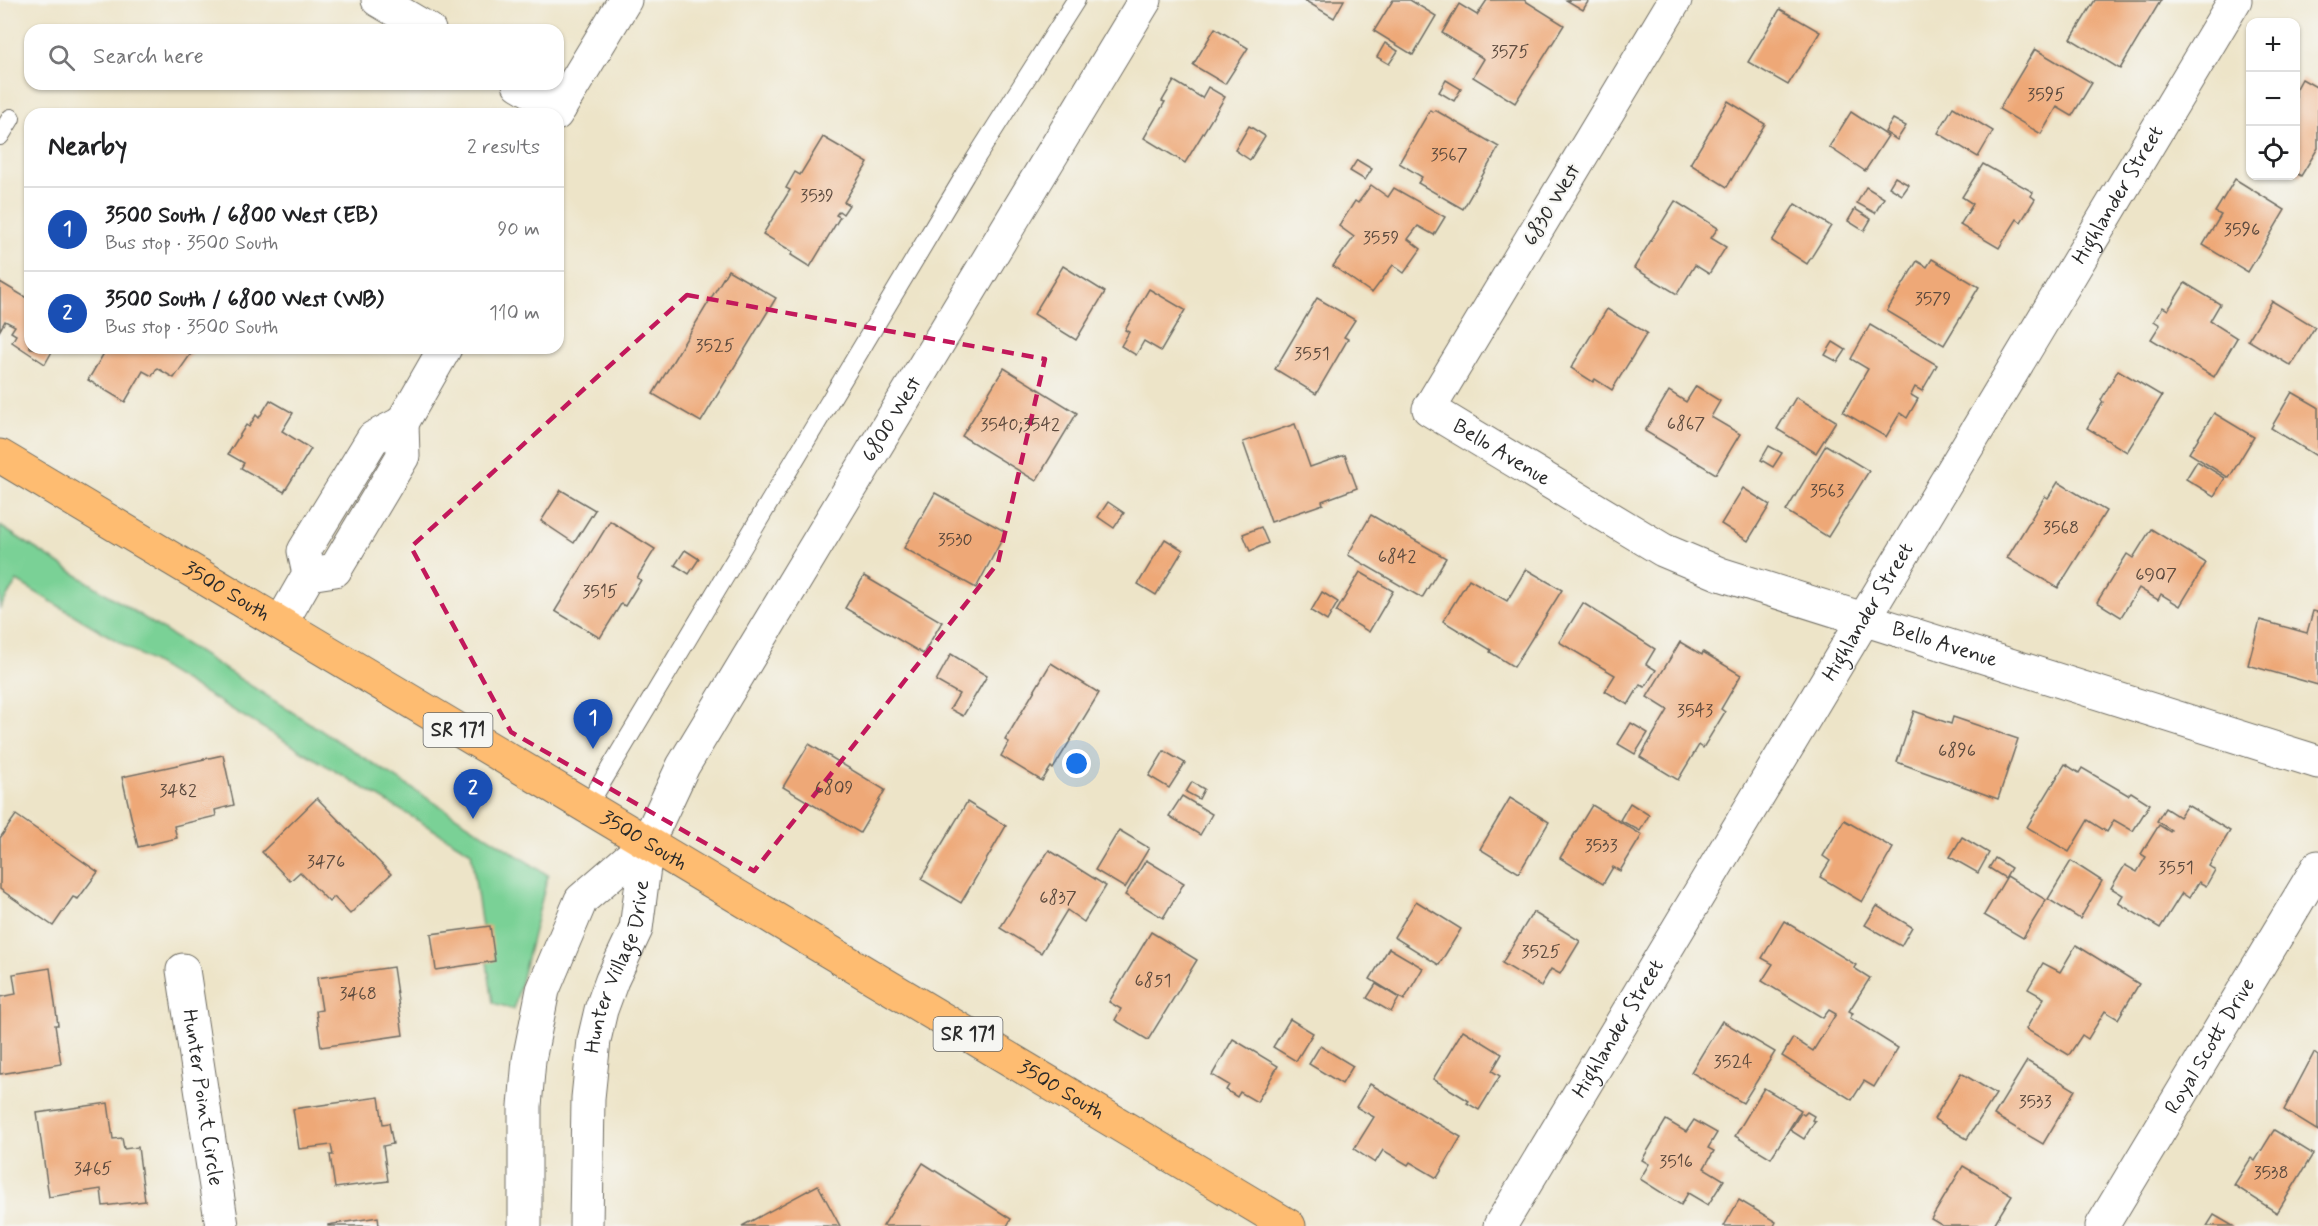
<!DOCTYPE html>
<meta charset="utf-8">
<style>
:root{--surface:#fff;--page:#f2f2f2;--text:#202124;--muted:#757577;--line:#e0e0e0;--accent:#d93025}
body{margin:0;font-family:Mynerve,sans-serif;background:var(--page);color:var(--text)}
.controls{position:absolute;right:18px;top:18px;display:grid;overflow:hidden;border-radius:12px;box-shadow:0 2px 4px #0004}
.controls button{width:54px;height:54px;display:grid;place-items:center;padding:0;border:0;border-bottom:2px solid var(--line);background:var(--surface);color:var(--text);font:30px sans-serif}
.you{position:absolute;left:1077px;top:764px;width:21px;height:21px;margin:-15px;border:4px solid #fff;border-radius:50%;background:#1a73e8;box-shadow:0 0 0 9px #1a73e833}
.badge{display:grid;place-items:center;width:39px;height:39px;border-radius:50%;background:var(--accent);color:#fff;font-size:20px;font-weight:700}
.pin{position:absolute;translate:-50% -50px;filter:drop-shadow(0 2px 3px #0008)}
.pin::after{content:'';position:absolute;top:32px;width:21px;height:18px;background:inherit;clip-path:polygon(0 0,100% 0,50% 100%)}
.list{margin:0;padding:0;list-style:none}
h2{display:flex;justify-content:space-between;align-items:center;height:78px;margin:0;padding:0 24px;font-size:26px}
h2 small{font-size:20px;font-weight:400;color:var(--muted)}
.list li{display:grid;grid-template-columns:39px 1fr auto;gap:18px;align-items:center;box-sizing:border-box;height:84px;padding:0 24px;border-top:2px solid var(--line)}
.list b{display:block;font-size:22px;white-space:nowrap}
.list p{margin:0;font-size:20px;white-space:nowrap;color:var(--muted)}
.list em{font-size:20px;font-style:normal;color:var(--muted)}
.icon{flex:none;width:33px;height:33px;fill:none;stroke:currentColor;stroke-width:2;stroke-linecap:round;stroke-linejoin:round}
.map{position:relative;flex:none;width:2318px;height:1226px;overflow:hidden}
.search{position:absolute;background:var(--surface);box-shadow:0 2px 4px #0004;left:24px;top:24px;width:540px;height:66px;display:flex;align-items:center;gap:15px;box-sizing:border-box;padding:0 21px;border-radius:18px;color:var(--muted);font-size:22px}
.panel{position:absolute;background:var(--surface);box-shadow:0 2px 4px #0004;left:24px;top:108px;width:540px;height:246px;border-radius:18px}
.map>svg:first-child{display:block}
.green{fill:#7ad196;stroke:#527e60;stroke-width:1.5}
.building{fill:#eea877}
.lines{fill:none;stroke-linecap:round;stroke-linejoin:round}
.lane-casing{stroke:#6f6c62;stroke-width:20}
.street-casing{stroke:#6f6c62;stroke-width:35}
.primary-casing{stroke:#6f6c62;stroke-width:35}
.lane{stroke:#fff;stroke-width:18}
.street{stroke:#fff;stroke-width:33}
.primary{stroke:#febc71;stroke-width:33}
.marked{fill:none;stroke:#c2185b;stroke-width:4.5;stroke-dasharray:12 8;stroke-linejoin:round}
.labels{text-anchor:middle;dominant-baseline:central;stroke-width:4.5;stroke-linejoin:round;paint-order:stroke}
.number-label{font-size:18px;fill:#5c4a3e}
.shield{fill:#f6f6f2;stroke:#686867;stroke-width:1.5}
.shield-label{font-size:20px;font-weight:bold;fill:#2b2b2b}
.street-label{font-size:21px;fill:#2b2b2b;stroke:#f6f6f2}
</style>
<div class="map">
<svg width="2318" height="1226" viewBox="0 0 2318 1226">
<rect width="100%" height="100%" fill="#f6f6f2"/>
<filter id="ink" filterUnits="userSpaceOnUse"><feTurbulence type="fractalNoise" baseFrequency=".0167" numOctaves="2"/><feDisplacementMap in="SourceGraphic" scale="12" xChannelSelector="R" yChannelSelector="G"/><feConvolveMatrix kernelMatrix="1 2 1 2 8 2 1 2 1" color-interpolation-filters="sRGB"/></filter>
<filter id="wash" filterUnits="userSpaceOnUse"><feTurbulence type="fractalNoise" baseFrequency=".008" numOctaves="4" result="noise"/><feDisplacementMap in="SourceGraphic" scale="24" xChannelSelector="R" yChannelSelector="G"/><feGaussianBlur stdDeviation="1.35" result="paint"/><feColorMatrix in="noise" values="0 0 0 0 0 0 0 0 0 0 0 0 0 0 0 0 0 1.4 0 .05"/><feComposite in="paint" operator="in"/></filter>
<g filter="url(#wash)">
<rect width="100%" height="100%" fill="#ede4c8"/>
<polygon class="green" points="0,526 548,875 514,1009 493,1003 471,852 17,581 0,608"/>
<g id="blocks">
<g class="building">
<polygon points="1304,0 1344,0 1334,18"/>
<polygon points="1393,0 1410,0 1436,16 1413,55 1374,31"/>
<polygon points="1487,0 1524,0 1564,25 1515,103 1473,77 1484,59 1442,33 1459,4 1477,15"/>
<polygon points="1566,0 1589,0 1583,10"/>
<polygon points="2095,0 2161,0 2120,69 2071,39"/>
<polygon points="1780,9 1820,32 1788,85 1748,62"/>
<polygon points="1215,28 1248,48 1225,84 1193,65"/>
<polygon points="1385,43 1398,51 1389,64 1377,57"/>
<polygon points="2035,49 2092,83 2072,116 2057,107 2041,134 1999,109"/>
<polygon points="2302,79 2318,88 2318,148 2301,176 2296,173 2296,90"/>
<polygon points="1446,80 1461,89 1454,101 1439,92"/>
<polygon points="1174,81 1202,98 1208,87 1225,97 1185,163 1144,138 1165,102 1162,101"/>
<polygon points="1728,101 1765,124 1727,187 1690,164"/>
<polygon points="1953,107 1993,131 1978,157 1938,133"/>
<polygon points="1430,110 1433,112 1435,110 1499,147 1463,209 1418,183 1422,177 1399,163"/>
<polygon points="1851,112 1888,136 1865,171 1829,147"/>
<polygon points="1893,119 1906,126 1897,140 1885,132"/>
<polygon points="1249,126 1265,136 1250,160 1235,150"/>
<polygon points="823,137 868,163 844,202 849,205 843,214 839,211 836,215 840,217 810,267 791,255 793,252 763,234 790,190 786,188 795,172 800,175"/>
<polygon points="1357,160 1372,169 1365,180 1350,171"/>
<polygon points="1983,164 2033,192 2031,196 2035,199 2021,222 2017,219 1999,248 1960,225 1973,204 1962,197"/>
<polygon points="1895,177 1909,185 1902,195 1889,187"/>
<polygon points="2235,179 2285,210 2248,272 2203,245 2221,215 2215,212"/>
<polygon points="1371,185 1388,197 1394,188 1445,217 1434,235 1418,226 1408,239 1421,249 1404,273 1393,265 1372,293 1333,266 1354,237 1339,226 1355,201 1358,203"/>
<polygon points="1866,187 1884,198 1875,213 1857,203"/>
<polygon points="1675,201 1718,228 1711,238 1726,247 1709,274 1695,265 1677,294 1634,268"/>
<polygon points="1795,204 1831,226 1807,264 1772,241"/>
<polygon points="1855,209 1871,219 1864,231 1848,221"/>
<polygon points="1932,259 1979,287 1944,345 1887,311 1917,261 1927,267"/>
<polygon points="1063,266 1105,292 1076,340 1034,314"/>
<polygon points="728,270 776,298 701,422 653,394"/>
<polygon points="0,282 30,300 30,348 54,348 45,364 12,342 16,335 11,332 15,326 5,321 0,330"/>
<polygon points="2185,283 2220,304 2210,321 2237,338 2214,377 2151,339 2160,325 2154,321 2163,307 2168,310"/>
<polygon points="1149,289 1185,310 1161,351 1144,341 1136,355 1121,346 1129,332 1125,330"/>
<polygon points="1317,298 1355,320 1344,337 1348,339 1316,394 1275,369"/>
<polygon points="2272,301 2315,327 2291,366 2248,340"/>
<polygon points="1607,309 1647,333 1612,390 1595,379 1593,382 1571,368"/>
<polygon points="1870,325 1937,365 1922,391 1915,387 1911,395 1918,399 1907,418 1900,413 1886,437 1843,412 1868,369 1851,359"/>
<polygon points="1833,342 1846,350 1838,362 1825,355"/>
<polygon points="107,348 195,348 174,378 157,368 152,376 143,371 125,402 88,380"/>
<polygon points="1004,368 1077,413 1036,481 962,436"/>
<polygon points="2118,370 2162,396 2127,452 2087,428 2103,402 2101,400"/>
<polygon points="1696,386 1720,401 1711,417 1740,434 1716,474 1645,431 1669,391 1686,402"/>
<polygon points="2292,392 2318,407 2318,457 2271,428"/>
<polygon points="1796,397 1836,421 1816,453 1777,429"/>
<polygon points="270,400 293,413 282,431 311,449 284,492 241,468 244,463 228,454 246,425 249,427 256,415 259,418"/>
<polygon points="2214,413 2254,437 2229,478 2189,453"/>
<polygon points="1295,424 1310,467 1345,455 1357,488 1322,501 1323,504 1271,522 1243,442"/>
<polygon points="1826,445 1869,471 1828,537 1786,511"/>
<polygon points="1769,446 1782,453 1773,467 1761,460"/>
<polygon points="2197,461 2225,478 2214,496 2186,479"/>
<polygon points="2058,482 2106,511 2058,588 2007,558 2045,496 2048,498"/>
<polygon points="1743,488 1770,505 1748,541 1721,524"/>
<polygon points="561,490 595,510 574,543 541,521"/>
<polygon points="935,493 1006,532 976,588 904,548"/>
<polygon points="1108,502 1124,513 1114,528 1098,517"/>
<polygon points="1371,515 1446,558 1422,598 1348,555"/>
<polygon points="610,521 655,549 637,578 641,580 625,606 621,604 600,638 555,611"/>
<polygon points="1261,527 1268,543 1250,551 1243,534"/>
<polygon points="2151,529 2206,563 2180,606 2161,594 2158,600 2139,588 2121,617 2097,602 2127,554 2133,558"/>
<polygon points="1165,539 1183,550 1156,595 1138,584"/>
<polygon points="685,550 699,559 689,574 675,565"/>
<polygon points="1526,569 1562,590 1514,667 1490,652 1491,650 1443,621 1469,579 1507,601"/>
<polygon points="1360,572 1393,591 1369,632 1336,612"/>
<polygon points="864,576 942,622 923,654 845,608"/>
<polygon points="1322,592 1338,602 1327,621 1311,611"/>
<polygon points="1583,603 1655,649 1646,664 1656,670 1645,687 1640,685 1628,705 1605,691 1615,675 1559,642"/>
<polygon points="2313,611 2318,612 2318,685 2248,665 2260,620 2307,633"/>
<polygon points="1680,642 1702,655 1703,652 1741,675 1721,709 1725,712 1703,748 1699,745 1678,780 1640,757 1668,710 1647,697"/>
<polygon points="951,654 987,676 963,716 950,709 959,694 936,681"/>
<polygon points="1051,663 1099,693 1053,769 1051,767 1042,781 1001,756 1009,742 1005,740"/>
<polygon points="1914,711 1951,724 1953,717 2018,739 1998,799 1897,762"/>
<polygon points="1631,723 1648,733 1635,754 1618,744"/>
<polygon points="809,744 885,790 860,833 783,787"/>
<polygon points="1164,751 1185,763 1169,788 1149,776"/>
<polygon points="223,755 234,805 215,810 216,816 174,826 177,838 138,847 122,777"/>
<polygon points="2065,764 2079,773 2082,768 2128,795 2131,792 2150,804 2133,831 2114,820 2107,832 2088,820 2069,852 2027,827"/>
<polygon points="1192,782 1204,789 1199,799 1186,792"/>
<polygon points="1182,796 1212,814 1200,835 1169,816"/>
<polygon points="317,798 391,874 350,914 334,897 329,902 300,872 290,881 262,852"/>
<polygon points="1510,798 1549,822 1519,873 1480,849"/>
<polygon points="967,802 1006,826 961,903 921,879"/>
<polygon points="1630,803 1649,815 1640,831 1620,820"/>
<polygon points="1592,805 1642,835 1620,871 1613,867 1603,884 1560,858"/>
<polygon points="2187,805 2230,831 2209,866 2215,870 2206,886 2199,882 2189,898 2182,893 2160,928 2118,903 2123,895 2111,888 2125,865 2137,872 2146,857 2141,854 2159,825 2170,832 2171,830 2157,821 2165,808 2179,817"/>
<polygon points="16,815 98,872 78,899 73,897 53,926 0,889 0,838"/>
<polygon points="1844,820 1893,848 1862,902 1820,877 1830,861 1823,856"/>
<polygon points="1119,830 1149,848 1125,888 1095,870"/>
<polygon points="1962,837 1989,853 1978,873 1950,857"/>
<polygon points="1049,850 1106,886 1084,922 1067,910 1041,953 1000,928"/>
<polygon points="1995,858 2011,868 2005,878 1989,868"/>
<polygon points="1146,860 1184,883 1163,918 1125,895"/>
<polygon points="2071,861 2102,881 2080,919 2048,899"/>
<polygon points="2007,876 2046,900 2023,938 1984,915"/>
<polygon points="1416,901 1461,929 1439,965 1394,937"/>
<polygon points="1877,906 1912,927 1901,946 1865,925"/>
<polygon points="1533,912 1580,941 1560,974 1551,969 1541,986 1502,963"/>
<polygon points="1784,921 1856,965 1854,968 1870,978 1849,1011 1853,1013 1850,1018 1898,1048 1874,1087 1864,1081 1852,1100 1782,1056 1793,1038 1813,1051 1836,1014 1829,1010 1823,1018 1762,981 1773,964 1762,958"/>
<polygon points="490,926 495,961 436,970 431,934"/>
<polygon points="1151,932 1197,960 1148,1040 1115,1020 1121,1009 1109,1002"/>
<polygon points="2076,945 2139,984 2118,1019 2105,1011 2088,1039 2082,1035 2069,1055 2026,1029 2044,998 2028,989 2043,963 2060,972"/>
<polygon points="1389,948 1423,968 1404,1000 1370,979"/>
<polygon points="393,967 403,1035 321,1047 316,1011 322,1010 317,978"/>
<polygon points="50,968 58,1025 55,1025 61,1064 0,1074 0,997 16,994 13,974"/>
<polygon points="1376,984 1399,998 1391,1012 1367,998"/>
<polygon points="1290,1019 1313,1033 1296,1061 1273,1047"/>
<polygon points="1722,1021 1775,1052 1743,1103 1691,1072"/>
<polygon points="1463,1030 1502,1054 1492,1071 1500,1076 1479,1110 1467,1103 1469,1101 1433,1079"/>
<polygon points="1233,1039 1278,1066 1257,1102 1240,1092 1237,1097 1226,1090 1229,1085 1212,1075"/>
<polygon points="1320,1046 1353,1066 1342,1084 1309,1064"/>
<polygon points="2314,1053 2318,1056 2318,1131 2284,1110"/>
<polygon points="2027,1061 2075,1090 2043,1144 1994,1115"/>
<polygon points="1961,1073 1996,1094 1967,1139 1934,1119"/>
<polygon points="1370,1084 1461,1137 1437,1178 1410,1162 1408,1165 1383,1150 1375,1163 1354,1149 1374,1117 1356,1107"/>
<polygon points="1764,1088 1801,1110 1771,1158 1735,1136"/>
<polygon points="379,1097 383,1124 389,1123 393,1144 383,1146 388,1181 335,1188 330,1155 333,1155 331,1145 299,1149 293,1109"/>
<polygon points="108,1103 113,1139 122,1138 124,1149 138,1147 145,1201 103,1206 101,1189 49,1197 37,1113"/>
<polygon points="1807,1112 1814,1116 1812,1120 1815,1121 1804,1139 1790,1130 1801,1113 1804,1115"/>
<polygon points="1666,1120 1686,1132 1694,1120 1717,1133 1708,1148 1714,1151 1704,1168 1724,1180 1708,1205 1688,1193 1681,1205 1640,1179 1649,1164 1642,1160"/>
<polygon points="2274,1130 2313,1154 2277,1213 2234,1185 2251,1158 2255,1161"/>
<polygon points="923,1163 1011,1219 1007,1226 883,1226"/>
<polygon points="1963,1166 2012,1195 1993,1226 1943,1226 1931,1219"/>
<polygon points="818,1185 840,1226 742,1226"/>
<polygon points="1739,1200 1776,1222 1774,1226 1724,1226"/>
<polygon points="2214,1215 2233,1226 2207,1226"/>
<polygon points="378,1217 379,1226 328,1226 328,1225"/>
</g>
</g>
</g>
<g filter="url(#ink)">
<use href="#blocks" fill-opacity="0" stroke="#6f6c62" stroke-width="1.5"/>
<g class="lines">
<defs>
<g id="lane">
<polyline points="0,136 11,118"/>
<polyline points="587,807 965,175 1076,0"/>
</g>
<g id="street">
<polyline points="378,0 429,30"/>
<path id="s1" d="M1675,0L1429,409L1663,550L1720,574L2318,762"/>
<polyline points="519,84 560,108"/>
<polyline points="556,114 625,0"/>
<polyline points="309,574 335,570 403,456 402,423"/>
<polyline points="281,623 309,574 304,551 373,438 402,423 445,348"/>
<path id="s2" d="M183,970L222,1226"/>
<polyline points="525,1226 525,1106 529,1060 543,990 581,900 647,843"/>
<path id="s3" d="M586,1226L588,1098L594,1040L601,1010L612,980L636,929L647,843L683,766L1145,0"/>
<path id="s4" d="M1500,1226L2235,0"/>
<path id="s5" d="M2102,1226L2318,867"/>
</g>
<g id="primary">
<path id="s6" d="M0,456L1289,1226"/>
</g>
</defs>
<use href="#lane" class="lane-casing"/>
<use href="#street" class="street-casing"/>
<use href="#primary" class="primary-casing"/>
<use href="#lane" class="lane"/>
<use href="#street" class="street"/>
<use href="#primary" class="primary"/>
</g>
</g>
<path class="marked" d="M687,295L1045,359L998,563L754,871L511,732L411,547Z"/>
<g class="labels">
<g class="number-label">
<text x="1510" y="52">3575</text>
<text x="2046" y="95">3595</text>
<text x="1449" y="155">3567</text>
<text x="817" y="196">3539</text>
<text x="2242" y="230">3596</text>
<text x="1381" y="238">3559</text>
<text x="1933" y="299">3579</text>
<text x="715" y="346">3525</text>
<text x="1312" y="354">3551</text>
<text x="1686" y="424">6867</text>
<text x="1020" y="425">3540;3542</text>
<text x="1827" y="491">3563</text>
<text x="2061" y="528">3568</text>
<text x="955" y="540">3530</text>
<text x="1397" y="557">6842</text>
<text x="2156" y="575">6907</text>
<text x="600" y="592">3515</text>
<text x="1695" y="711">3543</text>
<text x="1957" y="751">6896</text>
<text x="834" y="788">6809</text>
<text x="178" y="791">3482</text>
<text x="1601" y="846">3533</text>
<text x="326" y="862">3476</text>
<text x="2176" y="868">3551</text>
<text x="1058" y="898">6837</text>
<text x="1541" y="952">3525</text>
<text x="1153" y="981">6851</text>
<text x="358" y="994">3468</text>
<text x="1733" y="1062">3524</text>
<text x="2035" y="1102">3533</text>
<text x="1676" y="1162">3516</text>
<text x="93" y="1169">3465</text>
<text x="2271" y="1173">3538</text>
</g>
<g class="shield">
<rect x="423.5" y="713" width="69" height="34" rx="4.5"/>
<rect x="933.5" y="1017" width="69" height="34" rx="4.5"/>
</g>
<g class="shield-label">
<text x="458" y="730">SR 171</text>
<text x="968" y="1034">SR 171</text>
</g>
<g class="street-label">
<text stroke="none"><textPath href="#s4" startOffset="1202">Highlander Street</textPath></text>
<text transform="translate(1552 205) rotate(-59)">6830 West</text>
<text stroke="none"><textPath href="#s3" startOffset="882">6800 West</textPath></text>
<text stroke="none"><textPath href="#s1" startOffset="562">Bello Avenue</textPath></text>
<text stroke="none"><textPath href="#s6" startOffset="264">3500 South</textPath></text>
<text stroke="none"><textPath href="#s4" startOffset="716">Highlander Street</textPath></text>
<text stroke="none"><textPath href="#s1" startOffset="1048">Bello Avenue</textPath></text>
<text stroke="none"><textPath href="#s6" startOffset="750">3500 South</textPath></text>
<text stroke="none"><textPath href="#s3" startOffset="264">Hunter Village Drive</textPath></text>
<text stroke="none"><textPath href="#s4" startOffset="230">Highlander Street</textPath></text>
<text stroke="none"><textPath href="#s5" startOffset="210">Royal Scott Drive</textPath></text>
<text stroke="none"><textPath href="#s6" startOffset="1236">3500 South</textPath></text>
<text stroke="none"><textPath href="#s2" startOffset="129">Hunter Point Circle</textPath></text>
</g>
</g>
</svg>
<div class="controls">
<button>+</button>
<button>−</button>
<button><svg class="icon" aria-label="locate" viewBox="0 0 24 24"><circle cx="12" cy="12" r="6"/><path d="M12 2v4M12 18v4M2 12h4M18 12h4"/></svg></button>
</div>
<div class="you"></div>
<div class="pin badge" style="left:593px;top:749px;background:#1a4fb4">1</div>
<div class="pin badge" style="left:473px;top:819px;background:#1a4fb4">2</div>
<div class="search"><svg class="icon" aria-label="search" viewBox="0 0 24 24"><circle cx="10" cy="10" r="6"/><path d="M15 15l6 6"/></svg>Search here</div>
<section class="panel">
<h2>Nearby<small>2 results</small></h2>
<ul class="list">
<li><span class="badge" style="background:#1a4fb4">1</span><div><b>3500 South / 6800 West (EB)</b><p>Bus stop · 3500 South</p></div><em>90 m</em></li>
<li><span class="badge" style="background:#1a4fb4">2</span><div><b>3500 South / 6800 West (WB)</b><p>Bus stop · 3500 South</p></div><em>110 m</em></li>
</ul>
</section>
</div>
